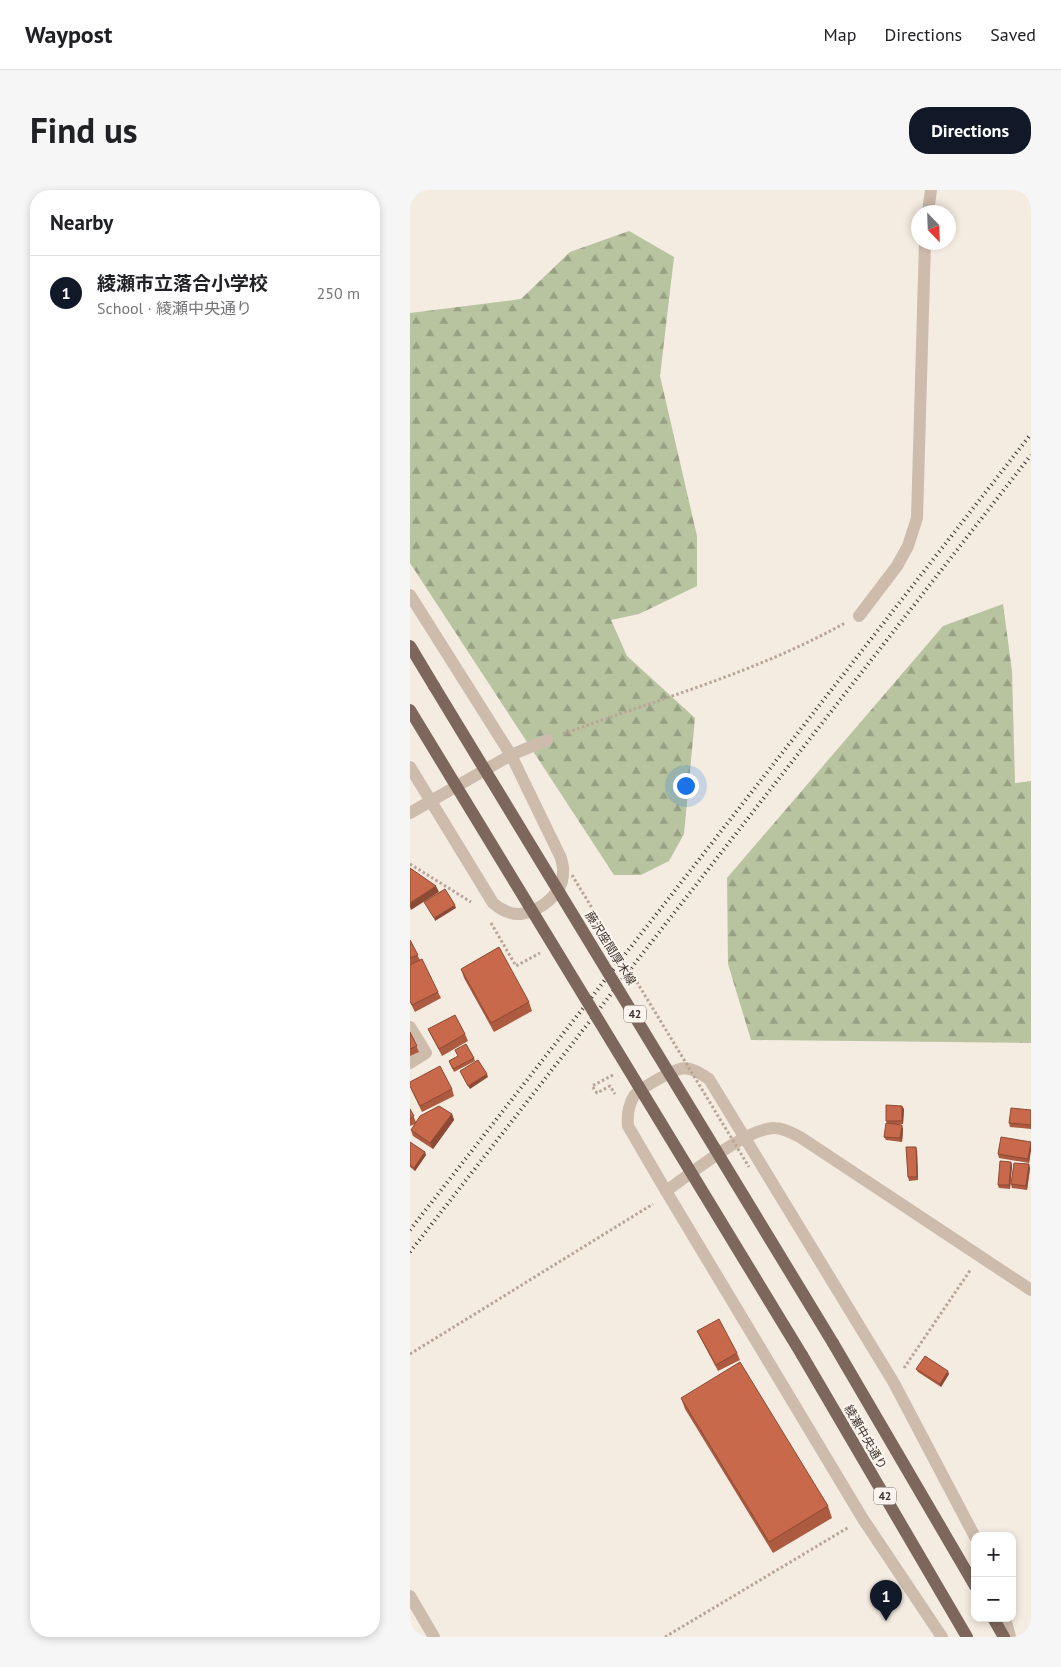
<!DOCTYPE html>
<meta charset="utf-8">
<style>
:root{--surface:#fff;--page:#f6f6f6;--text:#202124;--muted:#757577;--line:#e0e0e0;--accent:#111827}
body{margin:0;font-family:"PT Sans","Noto Sans JP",sans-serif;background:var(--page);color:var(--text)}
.controls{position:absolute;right:15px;bottom:15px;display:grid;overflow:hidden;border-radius:10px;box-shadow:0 2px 8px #0003}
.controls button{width:45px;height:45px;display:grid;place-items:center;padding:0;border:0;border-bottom:1px solid var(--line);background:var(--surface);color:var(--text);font:25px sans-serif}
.compass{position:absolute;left:501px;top:15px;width:45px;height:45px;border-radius:50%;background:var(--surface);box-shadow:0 2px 8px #0003;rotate:157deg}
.you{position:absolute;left:275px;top:595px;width:18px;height:18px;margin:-12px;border:4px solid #fff;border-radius:50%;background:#1a73e8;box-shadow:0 0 0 8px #1a73e833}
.badge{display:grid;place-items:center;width:32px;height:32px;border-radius:50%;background:var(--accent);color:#fff;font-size:16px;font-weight:700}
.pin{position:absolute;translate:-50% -41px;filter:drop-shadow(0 1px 2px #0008)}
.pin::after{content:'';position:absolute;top:26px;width:18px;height:15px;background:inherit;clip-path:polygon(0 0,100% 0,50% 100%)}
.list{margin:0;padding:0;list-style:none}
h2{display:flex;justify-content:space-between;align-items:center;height:65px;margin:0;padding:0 20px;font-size:21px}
h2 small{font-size:16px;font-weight:400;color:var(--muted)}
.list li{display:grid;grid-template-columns:32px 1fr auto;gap:15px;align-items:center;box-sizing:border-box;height:75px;padding:0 20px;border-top:1px solid var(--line)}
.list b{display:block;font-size:19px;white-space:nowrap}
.list p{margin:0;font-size:16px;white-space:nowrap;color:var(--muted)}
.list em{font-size:16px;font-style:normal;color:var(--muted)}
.map{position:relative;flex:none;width:621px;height:1447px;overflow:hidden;border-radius:20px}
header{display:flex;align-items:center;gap:30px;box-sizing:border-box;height:70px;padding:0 25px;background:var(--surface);border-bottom:1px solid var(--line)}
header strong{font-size:24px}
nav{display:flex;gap:28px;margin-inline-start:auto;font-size:18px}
.intro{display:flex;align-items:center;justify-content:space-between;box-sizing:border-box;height:120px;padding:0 30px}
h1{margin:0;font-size:35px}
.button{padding:12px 22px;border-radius:20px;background:var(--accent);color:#fff;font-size:18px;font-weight:700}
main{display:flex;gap:30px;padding:0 30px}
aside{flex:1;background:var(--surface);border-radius:20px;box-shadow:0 2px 8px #0003}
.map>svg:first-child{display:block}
.forest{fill:url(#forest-firs)}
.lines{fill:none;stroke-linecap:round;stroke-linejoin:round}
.path{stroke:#b9a596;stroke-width:3;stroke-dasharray:2.5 2.5;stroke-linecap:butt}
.minor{stroke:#cdbbac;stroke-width:12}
.major{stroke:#7d675c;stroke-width:12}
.rail{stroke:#3b302b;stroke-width:4;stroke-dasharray:1 4;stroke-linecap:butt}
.path-bridge{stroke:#b9a596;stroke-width:3;stroke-dasharray:2.5 2.5;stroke-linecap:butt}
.major-bridge{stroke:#7d675c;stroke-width:12}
.wall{fill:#ac5a40}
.shaded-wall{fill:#8c4a34}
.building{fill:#c8694b;stroke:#8c4a34}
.labels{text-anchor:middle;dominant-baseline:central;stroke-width:4.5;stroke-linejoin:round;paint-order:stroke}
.shield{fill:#fbf5ee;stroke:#756b66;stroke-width:1}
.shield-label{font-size:11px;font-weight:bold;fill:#3b302b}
.street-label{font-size:12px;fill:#3b302b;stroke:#fbf5ee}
</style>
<header>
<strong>Waypost</strong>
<nav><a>Map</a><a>Directions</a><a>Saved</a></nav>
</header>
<div class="intro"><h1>Find us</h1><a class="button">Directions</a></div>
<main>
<aside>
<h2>Nearby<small></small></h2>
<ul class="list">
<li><span class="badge">1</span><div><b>綾瀬市立落合小学校</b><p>School · 綾瀬中央通り</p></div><em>250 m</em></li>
</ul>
</aside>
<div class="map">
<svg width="621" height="1447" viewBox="0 0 621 1447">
<defs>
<pattern id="forest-firs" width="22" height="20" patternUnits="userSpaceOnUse" patternTransform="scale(1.25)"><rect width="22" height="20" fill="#b8c4a0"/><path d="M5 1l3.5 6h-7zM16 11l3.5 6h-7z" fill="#97a083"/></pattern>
</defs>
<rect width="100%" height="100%" fill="#f4ebe1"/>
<g class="forest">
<polygon points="219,41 264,67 250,186 287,346 287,396 229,424 201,430 217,466 285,528 274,644 259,671 231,685 204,685 0,373 0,123 111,109 160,62"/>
<polygon points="593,414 602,481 605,593 621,591 621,853 341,850 318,774 317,688 533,436"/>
</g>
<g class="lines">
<g class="path">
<path d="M153,544C248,509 345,483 435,433"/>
<polyline points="0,674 61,712"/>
<polyline points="81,733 106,776 130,763"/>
<polyline points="203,885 182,896 187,903 200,896 205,904"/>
<polyline points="0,1164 243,1014"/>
<polyline points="494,1178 561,1079"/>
<polyline points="255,1447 439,1337"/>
</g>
<g class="minor">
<polyline points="518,22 521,0"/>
<path d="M0,405L101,565L151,668C152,673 154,678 153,683C153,704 130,721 111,724C100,725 90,719 83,713L0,577"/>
<polyline points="449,426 487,376 498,356 507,328 515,52"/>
<polyline points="0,623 101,565 137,550"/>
<polyline points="0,837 16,863 0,873"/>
<path d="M256,1001L218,936C217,926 218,916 224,906C229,899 261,881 270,879C280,876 291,884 299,889L484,1193L565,1347"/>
<polyline points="0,1406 24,1447"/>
<polyline points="595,1428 600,1447"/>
<path d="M532,1447L453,1329L256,1001C279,985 338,937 365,938C373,938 382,943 390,947L621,1100"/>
</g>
<g class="major">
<polyline points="0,456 24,496"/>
<polyline points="423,1153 565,1396"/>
<polyline points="392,1165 557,1447"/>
<polyline points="583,1428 594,1447"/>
</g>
<g class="rail">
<polyline points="0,1040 621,244"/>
<polyline points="0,1062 621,265"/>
</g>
<polyline class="path-bridge" points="162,685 339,977"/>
<g class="major-bridge">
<polyline points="24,496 423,1153"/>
<polyline points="0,520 392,1165"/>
</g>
</g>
<g class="wall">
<polygon points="0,750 10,770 28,802 31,808 5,822 0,812"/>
<polygon points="51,779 119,812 122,821 84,842 54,788"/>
<polygon points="18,839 55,844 58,851 32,866 21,845"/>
<polygon points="0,842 9,862 0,866"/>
<polygon points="45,860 64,868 65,871 44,882 39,871 48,866"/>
<polygon points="0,892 42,899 44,906 12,922 1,899"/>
<polygon points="0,919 6,932 42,924 44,930 23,959 3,946 1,940 5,934 0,936"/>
<polygon points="494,919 493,934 481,934 493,939 492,952 476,950 474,947 477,933 476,931"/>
<polygon points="621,920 621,939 600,937 599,933"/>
<polygon points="0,952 16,965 5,981 0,977"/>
<polygon points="621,952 619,973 589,968 588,964"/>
<polygon points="507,960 508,990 499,991 498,987"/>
<polygon points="601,972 602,975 600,999 589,998 588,995"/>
<polygon points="620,978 617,1000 602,998 601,994"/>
<polygon points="287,1141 327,1163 330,1170 308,1181 290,1147"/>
<polygon points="506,1179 539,1184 531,1197 508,1182"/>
<polygon points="271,1208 418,1316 422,1328 363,1363 275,1219"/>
</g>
<g class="shaded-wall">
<polygon points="26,696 29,702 1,720 0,717 0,713"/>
<polygon points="45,715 46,718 25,731 24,728"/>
<polygon points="77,884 78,887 60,899 58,896"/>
<polygon points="492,916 494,919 493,934 492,931"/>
<polygon points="42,924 44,930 23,959 20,953"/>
<polygon points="492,935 493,939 492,952 490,948"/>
<polygon points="621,952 621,961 619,973 618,969"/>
<polygon points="506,957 507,960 508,990 507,987"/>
<polygon points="15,962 16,965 5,981 4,978"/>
<polygon points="601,972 602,975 600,999 599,995"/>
<polygon points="619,974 620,978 617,1000 616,996"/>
<polygon points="538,1181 539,1184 531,1197 530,1194"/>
</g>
<g class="building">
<polygon points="0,678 26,696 0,713"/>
<polygon points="35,699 45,715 24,728 14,712"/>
<polygon points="0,750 8,765 0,768"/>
<polygon points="89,757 119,812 81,833 51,779"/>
<polygon points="12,769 28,802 2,815 0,811 0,775"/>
<polygon points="45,825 55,844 29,859 18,839"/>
<polygon points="0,842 7,856 0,859"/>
<polygon points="56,854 64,868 43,879 39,871 48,866 45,860"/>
<polygon points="68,870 77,884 58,896 50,881"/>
<polygon points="30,876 42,899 10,916 0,896 0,892"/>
<polygon points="476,915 492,916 492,931 476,931"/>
<polygon points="29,916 42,924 20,953 1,940 10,926"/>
<polygon points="601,918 621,920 621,935 599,933"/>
<polygon points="0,919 4,926 0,929"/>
<polygon points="476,933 492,935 490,948 474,947"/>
<polygon points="591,947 621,952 618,969 588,964"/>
<polygon points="0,952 15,962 4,978 0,975"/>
<polygon points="496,957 506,957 507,987 498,987"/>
<polygon points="590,971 601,972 599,995 588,995"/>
<polygon points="604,973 619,974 616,996 601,994"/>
<polygon points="309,1129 327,1163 306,1175 287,1141"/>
<polygon points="515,1166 538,1181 530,1194 506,1179"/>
<polygon points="330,1172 418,1316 359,1352 271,1208"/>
</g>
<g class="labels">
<g class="shield">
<rect x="214" y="815.5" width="22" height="17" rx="4"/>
<rect x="464" y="1297.5" width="22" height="17" rx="4"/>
</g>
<g class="shield-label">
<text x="225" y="824">42</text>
<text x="475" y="1306">42</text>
</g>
<g class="street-label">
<text transform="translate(201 758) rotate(58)">藤沢座間厚木線</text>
<text transform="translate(456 1247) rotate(60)">綾瀬中央通り</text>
</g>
</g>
</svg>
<div class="controls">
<button>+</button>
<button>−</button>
</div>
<svg class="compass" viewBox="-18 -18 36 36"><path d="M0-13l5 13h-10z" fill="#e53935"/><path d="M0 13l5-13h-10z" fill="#757577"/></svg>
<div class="you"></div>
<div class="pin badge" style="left:476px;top:1431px">1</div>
</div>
</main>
